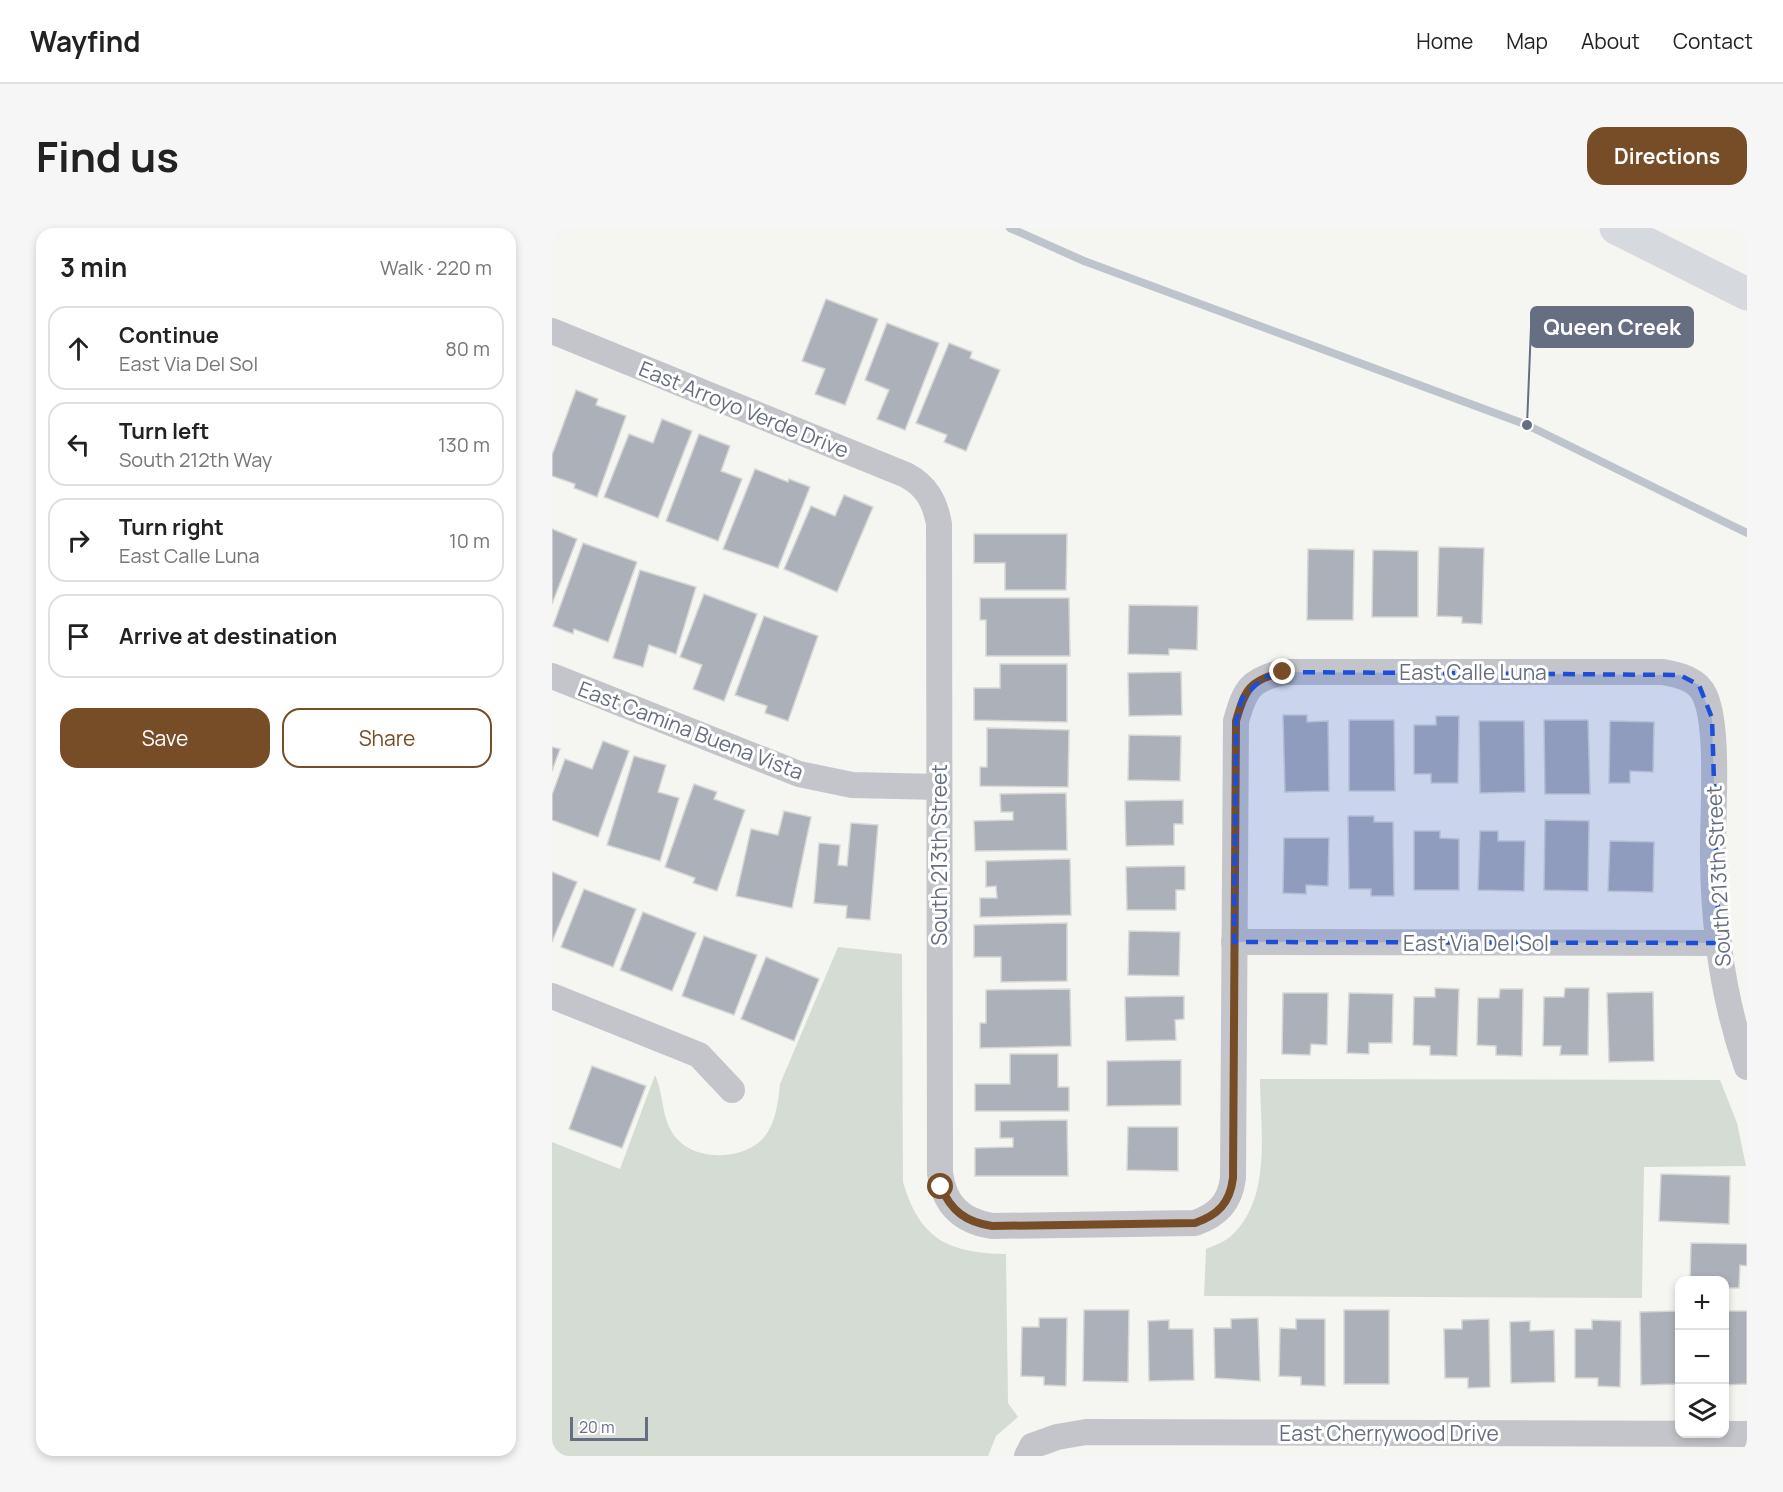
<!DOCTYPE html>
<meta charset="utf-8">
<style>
:root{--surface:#fff;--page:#f6f6f6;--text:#222;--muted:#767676;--line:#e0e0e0;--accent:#764d26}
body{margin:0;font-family:Manrope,sans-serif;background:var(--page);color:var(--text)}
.controls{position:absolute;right:18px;bottom:18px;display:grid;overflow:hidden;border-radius:12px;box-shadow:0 3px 9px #0003}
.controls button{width:54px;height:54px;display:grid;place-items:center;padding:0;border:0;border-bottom:2px solid var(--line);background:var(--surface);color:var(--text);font:30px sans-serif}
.scale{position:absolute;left:18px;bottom:15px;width:78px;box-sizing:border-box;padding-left:6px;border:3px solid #666e82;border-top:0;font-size:16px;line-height:21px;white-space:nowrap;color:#666e82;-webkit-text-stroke:4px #fff;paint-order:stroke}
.stop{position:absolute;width:18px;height:18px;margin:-14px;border:4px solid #764d26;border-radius:50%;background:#fff}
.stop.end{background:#764d26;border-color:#fff;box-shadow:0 2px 6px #0008}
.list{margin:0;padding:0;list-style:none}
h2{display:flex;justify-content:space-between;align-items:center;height:78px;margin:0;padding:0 24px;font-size:26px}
h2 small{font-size:20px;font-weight:400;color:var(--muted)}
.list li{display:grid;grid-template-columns:39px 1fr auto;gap:18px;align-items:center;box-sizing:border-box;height:84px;margin:0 12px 12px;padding:0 12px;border:2px solid var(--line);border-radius:18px}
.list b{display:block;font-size:22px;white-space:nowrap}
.list p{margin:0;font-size:20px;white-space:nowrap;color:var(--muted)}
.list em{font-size:20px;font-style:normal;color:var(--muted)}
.actions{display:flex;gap:12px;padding:18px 24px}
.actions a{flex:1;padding:14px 0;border:2px solid var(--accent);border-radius:18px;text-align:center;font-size:21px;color:var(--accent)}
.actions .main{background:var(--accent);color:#fff}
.icon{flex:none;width:33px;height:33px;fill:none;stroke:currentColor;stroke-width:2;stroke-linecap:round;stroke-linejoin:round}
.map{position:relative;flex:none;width:1195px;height:1228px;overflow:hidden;border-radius:18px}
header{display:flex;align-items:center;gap:36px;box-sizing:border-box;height:84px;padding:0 30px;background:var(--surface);border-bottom:2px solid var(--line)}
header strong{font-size:28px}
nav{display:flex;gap:33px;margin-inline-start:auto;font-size:21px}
.intro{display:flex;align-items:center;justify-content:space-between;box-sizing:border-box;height:144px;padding:0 36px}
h1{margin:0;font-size:42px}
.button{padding:15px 27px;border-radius:18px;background:var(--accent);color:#fff;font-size:21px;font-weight:700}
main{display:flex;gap:36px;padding:0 36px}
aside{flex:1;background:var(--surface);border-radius:18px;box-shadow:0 3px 9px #0003}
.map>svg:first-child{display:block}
.green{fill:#d5dcd4}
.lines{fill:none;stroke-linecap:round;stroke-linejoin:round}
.stream{stroke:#bdc4cc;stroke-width:8}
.building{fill:#acb0b8;stroke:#d6d7d5;stroke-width:1.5}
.street{stroke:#c4c5ca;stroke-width:26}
.secondary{stroke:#d6d9de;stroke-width:33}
.route{stroke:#764d26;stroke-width:8}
.marked{fill:#1d4ed8;fill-opacity:0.2;stroke:#1d4ed8;stroke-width:4.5;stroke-dasharray:12 8;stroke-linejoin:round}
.labels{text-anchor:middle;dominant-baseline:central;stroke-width:6;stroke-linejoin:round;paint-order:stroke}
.street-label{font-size:21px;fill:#666e82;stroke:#fff}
.leader{fill:none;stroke:#666e82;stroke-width:2}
.callout-dot{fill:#666e82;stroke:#fff;stroke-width:2}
.callout{fill:#666e82;stroke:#666e82;stroke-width:2}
.callout-label{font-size:22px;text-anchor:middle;font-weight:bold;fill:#fff}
</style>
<header>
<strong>Wayfind</strong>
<nav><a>Home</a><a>Map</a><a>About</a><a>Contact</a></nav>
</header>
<div class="intro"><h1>Find us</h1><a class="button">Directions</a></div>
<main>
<aside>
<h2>3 min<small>Walk · 220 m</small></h2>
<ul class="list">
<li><svg class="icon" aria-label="ahead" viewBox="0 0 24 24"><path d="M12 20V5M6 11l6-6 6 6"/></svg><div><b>Continue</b><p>East Via Del Sol</p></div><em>80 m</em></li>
<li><svg class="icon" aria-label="left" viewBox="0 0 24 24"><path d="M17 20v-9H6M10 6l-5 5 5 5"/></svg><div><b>Turn left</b><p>South 212th Way</p></div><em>130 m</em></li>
<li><svg class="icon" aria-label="right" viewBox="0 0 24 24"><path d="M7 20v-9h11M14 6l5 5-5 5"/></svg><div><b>Turn right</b><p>East Calle Luna</p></div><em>10 m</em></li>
<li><svg class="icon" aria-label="arrive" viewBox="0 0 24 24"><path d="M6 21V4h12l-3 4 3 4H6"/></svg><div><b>Arrive at destination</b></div></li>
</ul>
<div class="actions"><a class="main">Save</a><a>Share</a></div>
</aside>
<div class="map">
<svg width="1195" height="1228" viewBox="0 0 1195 1228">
<rect width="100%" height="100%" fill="#f5f6f2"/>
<g class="green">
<path d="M286,719L350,726L351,954C368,1012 397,1025 454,1026L456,1175L466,1189L444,1208L436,1228H0V914L68,941L103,847C113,869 108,891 125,911C144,932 184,932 206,915C223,902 226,876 228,856Z"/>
<path d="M708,851L1168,852L1185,895L1194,938L1092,939L1090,1070L652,1068L654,1021C661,1018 672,1014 678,1009C721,971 708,901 708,851Z"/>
</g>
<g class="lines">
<polyline class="stream" points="458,0 532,33 975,197 1195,305"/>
</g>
<g class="building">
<polygon points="274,71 326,91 293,177 263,166 273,141 250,133"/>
<polygon points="335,95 387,115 353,202 325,191 337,162 313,152"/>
<polygon points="397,115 420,124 418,130 448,142 414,223 392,214 395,207 364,195"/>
<polygon points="24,162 46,171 44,177 74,188 45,269 22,260 23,256 0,248 0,227"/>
<polygon points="110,191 140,203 106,290 52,269 77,206 101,215"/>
<polygon points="147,206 178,218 169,243 190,251 166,313 114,293"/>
<polygon points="203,241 236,254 237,251 258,259 226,340 171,321"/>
<polygon points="292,267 321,279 285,364 232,341 259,278 283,288"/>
<polygon points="0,301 25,311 0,376"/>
<polygon points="422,306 515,306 514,362 453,362 453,335 422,335"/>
<polygon points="31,315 85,334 56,414 22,401 21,406 1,398"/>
<polygon points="887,319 932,320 930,396 910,395 910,389 885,388"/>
<polygon points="756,321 802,322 801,392 755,392"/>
<polygon points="821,322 866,323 866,389 820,389"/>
<polygon points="88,342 144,359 124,426 97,417 91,439 61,430"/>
<polygon points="152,366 205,386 172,473 141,461 150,437 128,429"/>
<polygon points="428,370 517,370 518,428 434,428 434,392 428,392"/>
<polygon points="577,377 646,378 645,422 617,421 617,427 576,426"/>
<polygon points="212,388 266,408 236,493 213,485 215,478 183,467"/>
<polygon points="448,436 515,436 515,494 422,492 422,460 448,460"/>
<polygon points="629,444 630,487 577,488 576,445"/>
<polygon points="731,487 755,487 755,494 776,493 777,563 733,564"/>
<polygon points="884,488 907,488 906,555 879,555 879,546 862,546 862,497 884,497"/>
<polygon points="797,492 842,492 843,563 797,563"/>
<polygon points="992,492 1036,492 1038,566 993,566"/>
<polygon points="927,493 972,493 973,564 928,565"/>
<polygon points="1058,493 1102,494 1101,544 1078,543 1078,555 1057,555"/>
<polygon points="435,500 517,502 516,559 428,558 428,539 435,539"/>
<polygon points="577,507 629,508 628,553 576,552"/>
<polygon points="51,513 77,523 46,609 0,592 0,567 13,531 40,541"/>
<polygon points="0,519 8,521 0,543"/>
<polygon points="82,528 114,537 106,564 127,570 108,633 55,617"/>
<polygon points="142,556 165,564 162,571 193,582 165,663 141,655 143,650 113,639"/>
<polygon points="514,565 515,622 423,623 422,593 461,592 461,584 449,584 448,566"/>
<polygon points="631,572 631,596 622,596 622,617 574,618 573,573"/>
<polygon points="232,583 259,589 240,680 184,668 199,601 226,607"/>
<polygon points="796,588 822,588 822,594 841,594 842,668 819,668 819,661 797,661"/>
<polygon points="993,592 1037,593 1036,663 992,662"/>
<polygon points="299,595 326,597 318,692 294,690 295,678 262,675 267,615 288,617 286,637 295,638"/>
<polygon points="862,603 888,603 888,610 907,611 907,662 862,662"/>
<polygon points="928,603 946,603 946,613 973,613 972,663 926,662"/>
<polygon points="732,610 777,610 776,658 754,657 754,666 731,665"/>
<polygon points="1058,613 1102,614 1101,664 1056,663"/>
<polygon points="518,631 519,687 428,689 428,670 445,670 444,658 434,659 434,633"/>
<polygon points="633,638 633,662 624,662 624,682 575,682 574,639"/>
<polygon points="0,644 25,654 0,714"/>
<polygon points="32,661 84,681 61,739 9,719"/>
<polygon points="91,684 144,705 120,763 68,742"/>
<polygon points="515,695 515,753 449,754 449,729 422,729 422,697"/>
<polygon points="577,703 628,704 627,748 576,747"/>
<polygon points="152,708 205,727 182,787 130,768"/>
<polygon points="214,729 267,751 242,813 189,791"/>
<polygon points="883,760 907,761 905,828 878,827 878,818 861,817 862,769 883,769"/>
<polygon points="1013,760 1037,760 1036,827 1008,827 1009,818 991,818 992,769 1012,769"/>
<polygon points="518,761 519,818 428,820 428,795 434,795 434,762"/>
<polygon points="948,761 971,761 970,828 944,827 944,818 925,817 926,770 947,770"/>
<polygon points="1101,764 1102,833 1057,834 1055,765"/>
<polygon points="731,765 776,765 775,817 759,816 758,827 730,826"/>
<polygon points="797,765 841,766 840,815 817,815 817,826 795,825"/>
<polygon points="632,768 632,791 623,792 624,812 574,813 573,769"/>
<polygon points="458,826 506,826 506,859 517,859 517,883 423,883 423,856 458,856"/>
<polygon points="629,832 629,877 555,878 555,833"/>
<polygon points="40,838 94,858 70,920 17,901"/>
<polygon points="515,892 516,948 423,948 423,920 461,919 461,910 448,910 448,893"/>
<polygon points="576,899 626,899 626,943 575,942"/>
<polygon points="1109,946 1178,948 1177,996 1107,993"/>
<polygon points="1139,1015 1195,1016 1195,1038 1188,1037 1187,1060 1172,1060 1172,1052 1138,1052"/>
<polygon points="532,1082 577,1082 576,1154 531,1153"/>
<rect x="792" y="1082" width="45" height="74"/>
<polygon points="1128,1083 1128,1156 1089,1157 1088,1084"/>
<polygon points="1172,1083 1195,1083 1195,1156 1172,1157"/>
<polygon points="487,1090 515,1090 514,1158 492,1157 492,1149 469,1148 470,1099 487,1099"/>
<polygon points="706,1090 708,1153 663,1150 662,1100 679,1100 679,1091"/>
<polygon points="744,1091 773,1091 773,1158 749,1157 749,1149 727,1148 728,1100 744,1101"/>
<polygon points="937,1091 938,1159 916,1160 916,1150 893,1150 892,1101 910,1101 910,1092"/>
<polygon points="617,1092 617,1101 641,1101 642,1152 597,1153 596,1093"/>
<polygon points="1040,1092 1069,1093 1068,1159 1046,1158 1046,1150 1023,1150 1023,1101 1040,1101"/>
<polygon points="978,1093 978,1103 1002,1102 1003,1154 959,1155 958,1094"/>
</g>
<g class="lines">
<g class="street">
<path d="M0,103L354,247C375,258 383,274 387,296L388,945C392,976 409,993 440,998L643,995C666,987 678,974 681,950L684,493C693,461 698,452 731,444H1111C1127,447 1146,451 1153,468C1168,502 1160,590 1161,632C1162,703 1171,772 1195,839"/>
<polyline points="0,448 247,546 300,557 387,559"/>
<polyline points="682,714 1167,715"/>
<polyline points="0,768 147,827 180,862"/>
<polyline points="475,1228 480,1218 505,1209 534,1204 1195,1206"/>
</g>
<polyline class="secondary" points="1064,0 1195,66"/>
</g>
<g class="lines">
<path class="route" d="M389,959C399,983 414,994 440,998L643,995C666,987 678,975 681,950L684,493C693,461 698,452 731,444"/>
</g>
<path class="marked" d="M731,444L1128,447L1147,457L1160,490L1167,715L682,714L684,493L690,470L712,449Z"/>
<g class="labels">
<g class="street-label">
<text transform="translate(192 181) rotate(22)">East Arroyo Verde Drive</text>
<text x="921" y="444">East Calle Luna</text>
<text transform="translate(139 502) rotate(21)">East Camina Buena Vista</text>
<text transform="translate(387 627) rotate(-90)">South 213th Street</text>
<text transform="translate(1166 648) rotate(-93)">South 213th Street</text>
<text x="924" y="715">East Via Del Sol</text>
<text x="837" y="1205">East Cherrywood Drive</text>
</g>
</g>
<path class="leader" d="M975 197L979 99"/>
<circle class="callout-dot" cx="975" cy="197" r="6"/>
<rect class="callout" x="979" y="79" width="162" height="40" rx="6"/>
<g class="callout-label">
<text x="1060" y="107">Queen Creek</text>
</g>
</svg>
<div class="controls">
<button>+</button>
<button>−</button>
<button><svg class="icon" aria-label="layers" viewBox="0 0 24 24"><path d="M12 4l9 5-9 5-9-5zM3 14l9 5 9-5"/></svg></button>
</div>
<div class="scale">20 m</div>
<div class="stop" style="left:389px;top:959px"></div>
<div class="stop end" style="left:731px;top:444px"></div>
</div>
</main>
